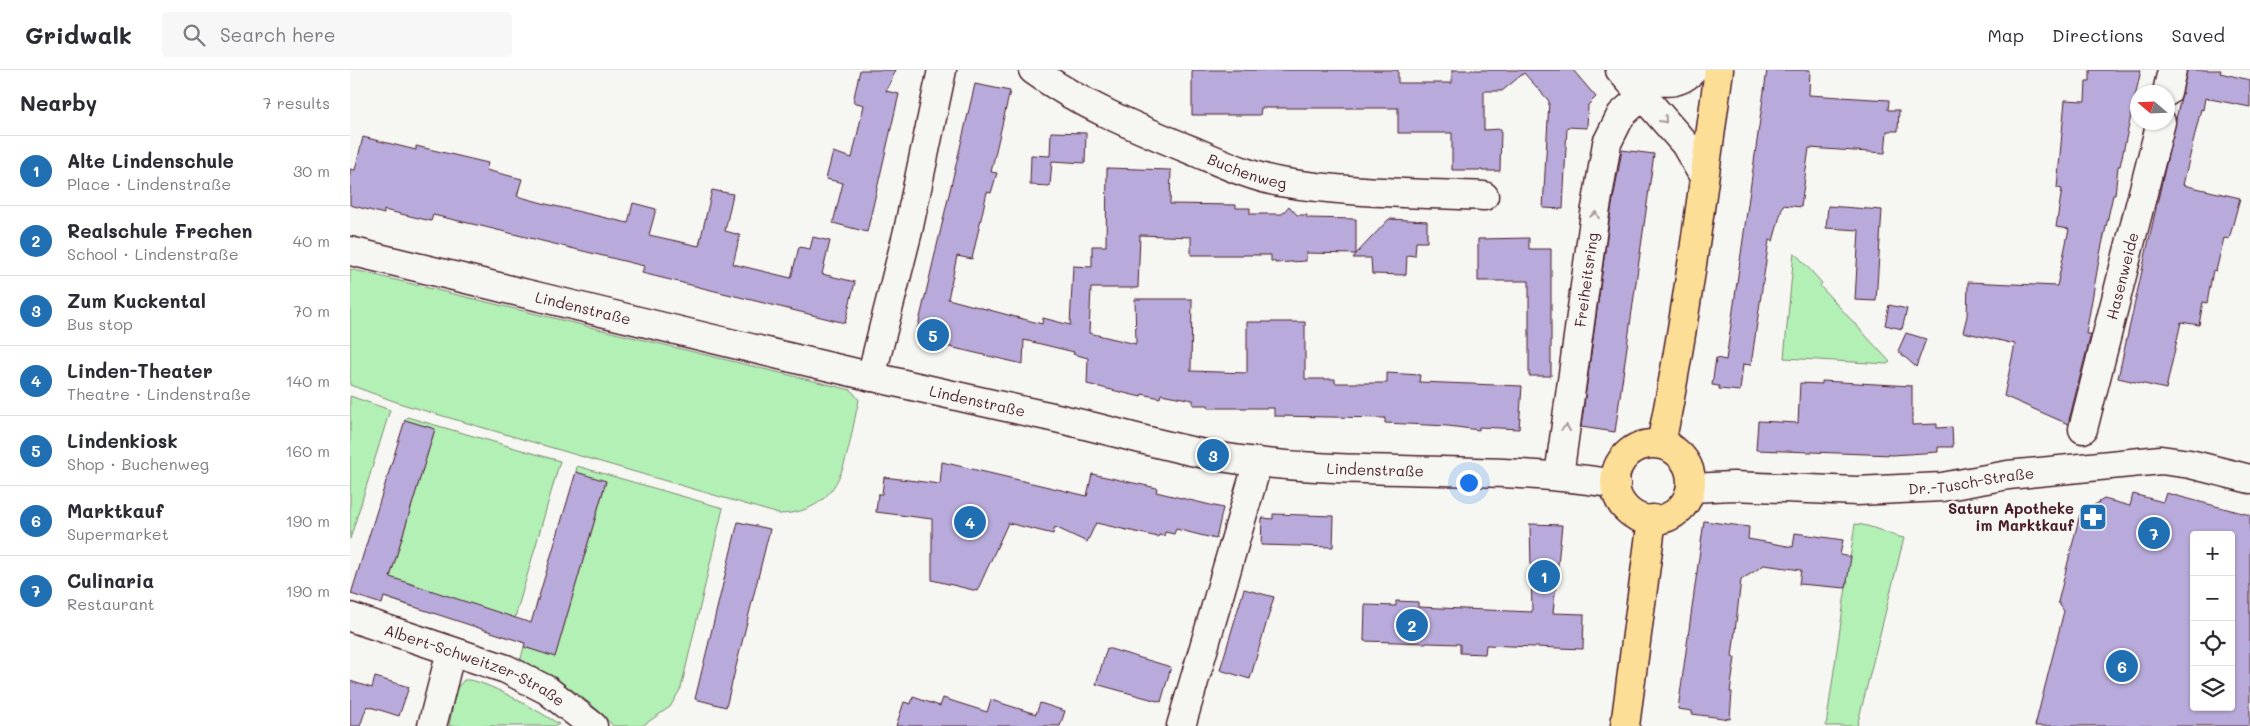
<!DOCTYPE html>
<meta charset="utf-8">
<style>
:root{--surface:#fff;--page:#f7f7f7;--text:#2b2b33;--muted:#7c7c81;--line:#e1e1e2;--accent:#1f6fb2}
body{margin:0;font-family:Mali,sans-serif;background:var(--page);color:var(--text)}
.controls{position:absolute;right:15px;bottom:15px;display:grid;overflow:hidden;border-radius:5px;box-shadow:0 1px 4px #0004}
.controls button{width:45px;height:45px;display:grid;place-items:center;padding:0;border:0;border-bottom:1px solid var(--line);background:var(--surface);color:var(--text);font:25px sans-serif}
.compass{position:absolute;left:1780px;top:15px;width:45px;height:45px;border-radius:50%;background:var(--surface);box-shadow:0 1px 4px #0004;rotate:289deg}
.you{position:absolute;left:1118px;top:412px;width:18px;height:18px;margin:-12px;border:4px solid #fff;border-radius:50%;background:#1a73e8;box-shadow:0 0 0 8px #1a73e833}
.badge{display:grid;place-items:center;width:32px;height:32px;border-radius:50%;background:var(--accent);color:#fff;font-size:16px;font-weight:700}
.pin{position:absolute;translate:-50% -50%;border:2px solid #fff;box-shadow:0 1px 5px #0006}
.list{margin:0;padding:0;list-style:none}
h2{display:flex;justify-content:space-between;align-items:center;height:65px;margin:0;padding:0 20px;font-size:21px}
h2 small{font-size:16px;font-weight:400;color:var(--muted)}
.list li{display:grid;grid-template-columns:32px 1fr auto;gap:15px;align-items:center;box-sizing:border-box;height:70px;padding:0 20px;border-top:1px solid var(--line)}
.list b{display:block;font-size:19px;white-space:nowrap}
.list p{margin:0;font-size:16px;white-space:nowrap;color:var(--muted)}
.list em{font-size:16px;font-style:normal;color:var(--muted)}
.icon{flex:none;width:28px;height:28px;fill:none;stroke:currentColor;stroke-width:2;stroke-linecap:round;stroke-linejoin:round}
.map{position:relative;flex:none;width:1900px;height:656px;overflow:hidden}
header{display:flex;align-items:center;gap:30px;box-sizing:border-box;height:70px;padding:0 25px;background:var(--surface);border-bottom:1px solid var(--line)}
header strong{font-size:24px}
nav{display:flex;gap:28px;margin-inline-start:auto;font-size:18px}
.search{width:350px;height:45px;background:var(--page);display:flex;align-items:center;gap:12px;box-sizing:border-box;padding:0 18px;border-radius:5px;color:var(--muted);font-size:19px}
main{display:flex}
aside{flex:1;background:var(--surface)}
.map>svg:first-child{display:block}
.green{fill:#b2f0b6;stroke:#7e8870}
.building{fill:#b8aada;stroke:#4a1f2b;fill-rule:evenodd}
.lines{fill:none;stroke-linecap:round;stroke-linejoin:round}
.minor-casing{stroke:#4a1f2b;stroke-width:31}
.major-casing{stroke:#4a1f2b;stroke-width:31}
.minor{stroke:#f6f6f2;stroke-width:28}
.major{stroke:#fdde96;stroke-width:28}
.oneway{stroke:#a99598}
.labels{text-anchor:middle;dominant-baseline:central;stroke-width:5;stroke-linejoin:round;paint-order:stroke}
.street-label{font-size:15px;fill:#4a1f2b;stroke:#f6f6f2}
.poi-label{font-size:15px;font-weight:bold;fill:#4a1f2b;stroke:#f6f6f2;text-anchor:end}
</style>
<header>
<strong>Gridwalk</strong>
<div class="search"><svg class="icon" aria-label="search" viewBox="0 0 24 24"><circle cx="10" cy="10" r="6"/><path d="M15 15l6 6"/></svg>Search here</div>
<nav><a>Map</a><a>Directions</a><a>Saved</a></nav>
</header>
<main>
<aside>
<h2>Nearby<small>7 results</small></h2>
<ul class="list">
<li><span class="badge">1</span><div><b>Alte Lindenschule</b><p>Place · Lindenstraße</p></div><em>30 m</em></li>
<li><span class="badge">2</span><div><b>Realschule Frechen</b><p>School · Lindenstraße</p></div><em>40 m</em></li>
<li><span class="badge">3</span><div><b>Zum Kuckental</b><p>Bus stop</p></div><em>70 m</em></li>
<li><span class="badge">4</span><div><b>Linden-Theater</b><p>Theatre · Lindenstraße</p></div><em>140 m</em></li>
<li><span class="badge">5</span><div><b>Lindenkiosk</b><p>Shop · Buchenweg</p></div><em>160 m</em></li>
<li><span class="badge">6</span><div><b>Marktkauf</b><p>Supermarket</p></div><em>190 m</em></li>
<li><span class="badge">7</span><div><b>Culinaria</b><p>Restaurant</p></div><em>190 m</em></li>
</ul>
</aside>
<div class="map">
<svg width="1900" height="656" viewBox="0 0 1900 656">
<rect width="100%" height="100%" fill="#f6f6f2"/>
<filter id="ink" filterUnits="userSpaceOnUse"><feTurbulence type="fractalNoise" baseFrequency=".02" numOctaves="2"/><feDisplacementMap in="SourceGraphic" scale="10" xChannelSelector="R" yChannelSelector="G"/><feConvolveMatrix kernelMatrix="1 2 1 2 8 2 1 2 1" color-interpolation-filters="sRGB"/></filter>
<g filter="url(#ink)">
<g class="green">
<polygon points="1444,182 1472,213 1470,216 1540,292 1537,294 1434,288"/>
<path d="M0,199L501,320L509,330C496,382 497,442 429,444L52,334L0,315Z"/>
<polygon points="0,326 40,340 0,469"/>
<polygon points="57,347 210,391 160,565 69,517 63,537 34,527 85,359 55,350"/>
<path d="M227,396L373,438L331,618L320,637L292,656H263C237,626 205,608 170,592L174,577L205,586L256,412L226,402Z"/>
<path d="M1505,454C1523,455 1537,465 1554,468L1507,656H1476Z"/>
<path d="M114,610C132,607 191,643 209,654L206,656H99L106,619Z"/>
</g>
<g class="building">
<polygon points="510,0 546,0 536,21 549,24 517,162 483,153 493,113 476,109 483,82 502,88 514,35 503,32"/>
<polygon points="842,0 1048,0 1048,13 1102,13 1102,0 1223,0 1246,27 1238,35 1237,58 1217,57 1213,139 1193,138 1199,31 1174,3 1152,21 1134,21 1134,60 1151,59 1150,101 1132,101 1132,100 1102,100 1102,63 1048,63 1048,38 911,38 910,45 842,45"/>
<polygon points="1417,0 1460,0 1459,25 1539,30 1538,40 1549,40 1548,61 1537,61 1535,83 1459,78 1451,137 1433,135 1423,171 1419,170 1401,295 1393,294 1390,321 1369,319 1369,316 1362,315 1366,288 1376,290"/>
<polygon points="1740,0 1791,0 1770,96 1768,96 1765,125 1763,125 1750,184 1736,264 1741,264 1718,354 1654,326 1665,274 1613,262 1617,246 1618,212 1707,216 1719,159 1706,157 1712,119 1707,118 1715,30 1735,31 1736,11 1740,11"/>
<polygon points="1837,0 1871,0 1870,3 1900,10 1900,37 1855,28 1853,40 1851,39 1833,115 1890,128 1879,169 1874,168 1866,201 1863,200 1857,233 1853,232 1849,255 1831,252 1816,319 1768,308"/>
<polygon points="625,14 660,21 641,102 647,103 641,123 637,122 622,189 607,186 598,229 692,254 693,248 720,255 723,196 742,197 742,176 756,176 757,98 821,100 820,134 886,135 886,138 900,138 900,144 932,144 939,136 947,145 957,145 957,148 1006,149 1006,184 1039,149 1077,151 1077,172 1066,172 1065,186 1057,185 1056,205 1022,204 1021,188 1003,188 1006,184 956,183 956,191 925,193 925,191 921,191 921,185 841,185 841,167 790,165 788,218 741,218 739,263 786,274 785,229 842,229 841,301 897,303 897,252 955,252 955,309 985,309 985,313 1037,313 1037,303 1070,305 1069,312 1172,316 1169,359 1129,357 1129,360 1098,356 1035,353 1035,348 924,346 924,338 859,338 858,335 843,335 843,330 811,324 810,328 792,324 791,327 737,314 738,288 723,284 724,282 674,270 673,294 565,269"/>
<polygon points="701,62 736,63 735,93 702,91 700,116 680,115 681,85 700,86"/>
<polygon points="13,67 66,80 66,76 138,93 136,100 172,109 167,126 196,134 278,153 283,133 306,139 299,165 349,176 362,120 383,124 375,161 390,165 383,194 441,208 449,177 460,179 463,167 480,171 472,204 505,212 495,253 292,203 294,196 131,156 83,145 81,151 34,140 34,144 0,135 0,99 5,100"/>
<polygon points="1272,80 1304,84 1265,362 1231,357 1259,152"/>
<polygon points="1478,136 1532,140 1526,231 1505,230 1509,160 1476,158"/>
<polygon points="1179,168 1179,179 1201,179 1201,306 1179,306 1179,211 1128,211 1128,169"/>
<polygon points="1539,235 1557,239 1552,259 1535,255"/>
<polygon points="1556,263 1576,269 1566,297 1548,281"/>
<polygon points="1472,311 1562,316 1562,355 1587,354 1587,358 1602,357 1603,377 1588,377 1588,382 1543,385 1406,380 1408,351 1448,353 1450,313 1472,314"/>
<polygon points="55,350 85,359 40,507 181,553 226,402 256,411 205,587 174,577 175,573 34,527 32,534 1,524"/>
<polygon points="592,392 737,426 742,404 807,418 806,422 873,438 866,469 826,459 824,464 815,462 814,466 809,465 808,467 746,453 737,472 705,457 703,464 658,453 627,521 582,510 582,449 526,442 528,424 532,424 534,407 590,414"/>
<path d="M1816,423L1900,445V656H1685L1714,541L1708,532L1730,444L1754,429L1780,436L1783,424L1813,432ZM1844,465H1881V637H1844Z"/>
<polygon points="923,444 984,446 983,477 911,475 912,448 923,449"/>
<polygon points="1354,451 1399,457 1398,469 1443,477 1445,463 1493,470 1490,485 1501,487 1496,518 1449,514 1451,500 1414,495 1391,510 1382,587 1385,588 1380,622 1382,622 1380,649 1342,644 1342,641 1328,639"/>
<polygon points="388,452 420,459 376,637 345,629"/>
<polygon points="1180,454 1212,455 1203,543 1234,544 1233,579 1136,575 1135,584 1110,583 1110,574 1014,571 1015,535 1046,536 1046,531 1068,532 1068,537 1182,542"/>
<polygon points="894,519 924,527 900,609 870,600"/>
<polygon points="757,578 821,597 811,632 746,614"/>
<polygon points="25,607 59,617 49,646 17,636 10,656 0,656 0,611 22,618"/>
<polygon points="563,627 590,636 593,628 637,642 641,630 686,644 690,633 715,641 710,656 546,656 554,632 561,634"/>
</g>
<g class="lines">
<defs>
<g id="minor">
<path id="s1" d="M683,0C732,36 792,60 848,83C874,94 902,107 930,112C997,123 1066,123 1134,126"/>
<polyline points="1270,0 1335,74 1354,107"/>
<path d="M1274,0C1298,8 1322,22 1343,0"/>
<polyline points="1817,22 1822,0"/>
<path id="s2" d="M0,181C229,236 458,294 688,344C747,356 805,375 865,386C997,409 1133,392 1266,414"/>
<polyline points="521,307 558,161 592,0"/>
<path id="s3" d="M1733,359L1811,52"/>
<path id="s4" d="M1209,406L1244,150L1257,73L1271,45L1292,26"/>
<path id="s5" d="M1341,418L1383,416L1507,421L1592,417L1658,405L1811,390L1840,394L1900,409"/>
<path id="s6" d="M0,547L156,599L197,620L243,656"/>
<polyline points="82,656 101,581"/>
<polyline points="831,656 908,392"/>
</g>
<g id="major">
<path d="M1311,374C1336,251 1352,125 1369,0"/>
<circle cx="1303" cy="412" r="38"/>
<polyline points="1275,656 1302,449"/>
</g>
</defs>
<use href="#minor" class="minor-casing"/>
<use href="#major" class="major-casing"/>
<use href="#minor" class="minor"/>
<use href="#major" class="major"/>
</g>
<defs><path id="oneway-chevron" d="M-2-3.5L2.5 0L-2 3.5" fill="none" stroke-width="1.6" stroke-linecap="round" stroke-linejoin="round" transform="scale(1.25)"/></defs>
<g class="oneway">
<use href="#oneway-chevron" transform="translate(1314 50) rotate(48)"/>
<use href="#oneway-chevron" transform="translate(1245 145) rotate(-80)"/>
<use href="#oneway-chevron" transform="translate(1216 358) rotate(-82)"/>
</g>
</g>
<defs>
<symbol id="pharmacy-square" viewBox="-11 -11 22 22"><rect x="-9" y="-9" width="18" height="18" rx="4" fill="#1f6fb2" stroke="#f6f6f2"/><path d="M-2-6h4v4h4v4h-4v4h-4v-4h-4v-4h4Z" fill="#fff"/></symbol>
</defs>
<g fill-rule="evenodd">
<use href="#pharmacy-square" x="1727" y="431" width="32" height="32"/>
</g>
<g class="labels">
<g class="street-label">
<text stroke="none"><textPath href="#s1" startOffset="238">Buchenweg</textPath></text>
<text stroke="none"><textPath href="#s3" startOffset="158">Hasenweide</textPath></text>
<text stroke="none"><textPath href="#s4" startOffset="198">Freiheitsring</textPath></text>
<text stroke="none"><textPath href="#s2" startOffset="240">Lindenstraße</textPath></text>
<text stroke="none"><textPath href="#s2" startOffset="645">Lindenstraße</textPath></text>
<text stroke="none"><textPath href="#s2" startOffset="1050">Lindenstraße</textPath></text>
<text stroke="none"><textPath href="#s5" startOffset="281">Dr.-Tusch-Straße</textPath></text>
<text stroke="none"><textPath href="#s6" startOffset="134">Albert-Schweitzer-Straße</textPath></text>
</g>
<g class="poi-label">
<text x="1724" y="438">Saturn Apotheke<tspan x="1724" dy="17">im Marktkauf</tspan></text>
</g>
</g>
</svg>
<div class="controls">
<button>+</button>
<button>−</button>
<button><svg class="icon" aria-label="locate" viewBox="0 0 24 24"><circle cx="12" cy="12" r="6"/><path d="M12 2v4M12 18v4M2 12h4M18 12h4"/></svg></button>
<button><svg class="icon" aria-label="layers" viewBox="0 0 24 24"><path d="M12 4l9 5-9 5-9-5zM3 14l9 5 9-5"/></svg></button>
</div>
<svg class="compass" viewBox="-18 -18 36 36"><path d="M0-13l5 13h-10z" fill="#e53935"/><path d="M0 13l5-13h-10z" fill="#7c7c81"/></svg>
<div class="you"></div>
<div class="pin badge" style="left:1194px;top:506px">1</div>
<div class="pin badge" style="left:1062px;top:555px">2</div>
<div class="pin badge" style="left:863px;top:385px">3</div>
<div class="pin badge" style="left:620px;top:452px">4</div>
<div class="pin badge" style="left:583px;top:265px">5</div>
<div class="pin badge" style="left:1772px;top:596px">6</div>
<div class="pin badge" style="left:1804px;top:463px">7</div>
</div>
</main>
